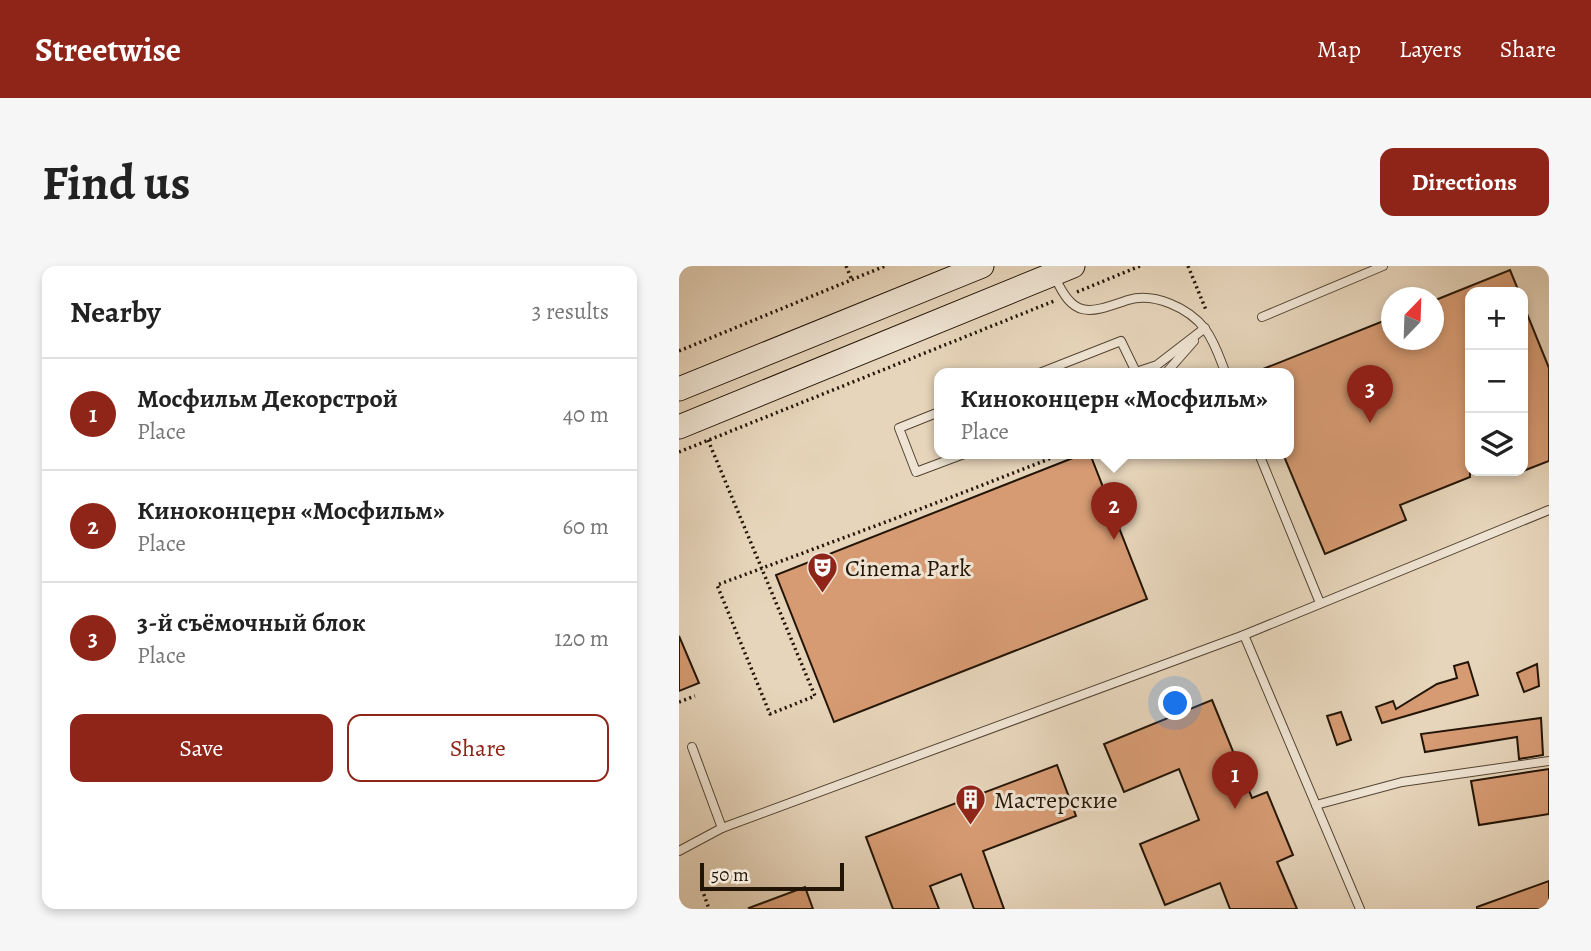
<!DOCTYPE html>
<meta charset="utf-8">
<style>
:root{--surface:#fff;--page:#f6f6f6;--text:#222;--muted:#767676;--line:#e0e0e0;--accent:#8f2418}
body{margin:0;font-family:Alegreya,serif;background:var(--page);color:var(--text)}
.controls{position:absolute;right:21px;top:21px;display:grid;overflow:hidden;border-radius:14px;box-shadow:0 4px 10px #0003}
.controls button{width:63px;height:63px;display:grid;place-items:center;padding:0;border:0;border-bottom:2px solid var(--line);background:var(--surface);color:var(--text);font:35px sans-serif}
.compass{position:absolute;left:702px;top:21px;width:63px;height:63px;border-radius:50%;background:var(--surface);box-shadow:0 4px 10px #0003;rotate:23deg}
.scale{position:absolute;left:21px;bottom:18px;width:144px;box-sizing:border-box;padding-left:7px;border:4px solid #231506;border-top:0;font-size:19px;line-height:24px;white-space:nowrap;color:#231506;-webkit-text-stroke:5px #efe4d3;paint-order:stroke}
.you{position:absolute;left:497px;top:438px;width:24px;height:24px;margin:-18px;border:5px solid #fff;border-radius:50%;background:#1a73e8;box-shadow:0 0 0 10px #1a73e833}
.badge{display:grid;place-items:center;width:46px;height:46px;border-radius:50%;background:var(--accent);color:#fff;font-size:23px;font-weight:700}
.pin{position:absolute;translate:-50% -58px;filter:drop-shadow(0 2px 4px #0008)}
.pin::after{content:'';position:absolute;top:37px;width:24px;height:21px;background:inherit;clip-path:polygon(0 0,100% 0,50% 100%)}
.popup{position:absolute;left:255px;top:102px;width:360px;height:91px;box-sizing:border-box;display:grid;place-content:center;border-radius:14px;background:var(--surface);filter:drop-shadow(0 2px 5px #0005);font-size:23px;white-space:nowrap;color:var(--muted)}
.popup b{font-size:26px;color:var(--text)}
.popup::after{content:'';position:absolute;left:50%;top:100%;margin-left:-14px;border:14px solid transparent;border-top-color:var(--surface)}
.list{margin:0;padding:0;list-style:none}
h2{display:flex;justify-content:space-between;align-items:center;height:91px;margin:0;padding:0 28px;font-size:30px}
h2 small{font-size:23px;font-weight:400;color:var(--muted)}
.list li{display:grid;grid-template-columns:46px 1fr auto;gap:21px;align-items:center;box-sizing:border-box;height:112px;padding:0 28px;border-top:2px solid var(--line)}
.list b{display:block;font-size:26px;white-space:nowrap}
.list p{margin:0;font-size:23px;white-space:nowrap;color:var(--muted)}
.list em{font-size:23px;font-style:normal;color:var(--muted)}
.actions{display:flex;gap:14px;padding:21px 28px}
.actions a{flex:1;padding:16px 0;border:2px solid var(--accent);border-radius:14px;text-align:center;font-size:24px;color:var(--accent)}
.actions .main{background:var(--accent);color:#fff}
.icon{flex:none;width:38px;height:38px;fill:none;stroke:currentColor;stroke-width:2;stroke-linecap:round;stroke-linejoin:round}
.map{position:relative;flex:none;width:870px;height:643px;overflow:hidden;border-radius:14px}
header{display:flex;align-items:center;gap:42px;box-sizing:border-box;height:98px;padding:0 35px;background:var(--accent);color:#fff}
header strong{font-size:33px}
nav{display:flex;gap:38px;margin-inline-start:auto;font-size:24px}
.intro{display:flex;align-items:center;justify-content:space-between;box-sizing:border-box;height:168px;padding:0 42px}
h1{margin:0;font-size:49px}
.button{padding:18px 32px;border-radius:14px;background:var(--accent);color:#fff;font-size:24px;font-weight:700}
main{display:flex;gap:42px;padding:0 42px}
aside{flex:1;background:var(--surface);border-radius:14px;box-shadow:0 4px 10px #0003}
.map>svg:first-child{display:block}
.building{fill:#d79b73;stroke:#231506;stroke-width:2}
.lines{fill:none;stroke-linecap:round;stroke-linejoin:round}
.lane-casing{stroke:#544533;stroke-width:10}
.secondary-casing{stroke:#231506;stroke-width:25}
.path{stroke:#231506;stroke-width:3.5;stroke-dasharray:2 3.5;stroke-linecap:butt}
.lane{stroke:#efe4d3;stroke-width:8}
.secondary{stroke:#efe4d3;stroke-width:23}
.labels{text-anchor:middle;dominant-baseline:central;stroke-width:6;stroke-linejoin:round;paint-order:stroke}
.poi-label{font-size:24px;fill:#231506;stroke:#efe4d3;text-anchor:start}
</style>
<header>
<strong>Streetwise</strong>
<nav><a>Map</a><a>Layers</a><a>Share</a></nav>
</header>
<div class="intro"><h1>Find us</h1><a class="button">Directions</a></div>
<main>
<aside>
<h2>Nearby<small>3 results</small></h2>
<ul class="list">
<li><span class="badge">1</span><div><b>Мосфильм Декорстрой</b><p>Place</p></div><em>40 m</em></li>
<li><span class="badge">2</span><div><b>Киноконцерн «Мосфильм»</b><p>Place</p></div><em>60 m</em></li>
<li><span class="badge">3</span><div><b>3-й съёмочный блок</b><p>Place</p></div><em>120 m</em></li>
</ul>
<div class="actions"><a class="main">Save</a><a>Share</a></div>
</aside>
<div class="map">
<svg width="870" height="643" viewBox="0 0 870 643">
<rect width="100%" height="100%" fill="#e7d5bb"/>
<filter id="stains"><feTurbulence type="fractalNoise" baseFrequency=".00286" numOctaves="4"/><feColorMatrix values="0 0 0 0 .2 0 0 0 0 .09 0 0 0 0 .02 0 0 0 .5 -.17"/></filter>
<radialGradient id="worn" r=".72"><stop offset=".6" stop-color="#630" stop-opacity="0"/><stop offset="1" stop-color="#630" stop-opacity=".3"/></radialGradient>
<g class="building">
<polygon points="831,4 840,26 791,26 791,211 721,239 727,254 646,288 604,188 610,188 610,108 574,107 712,52 712,74 754,74 754,35"/>
<polygon points="844,38 870,102 870,195 844,205"/>
<polygon points="404,188 411,188 468,333 155,456 97,309"/>
<polygon points="0,370 20,417 0,425"/>
<polygon points="789,396 799,429 703,457 697,441 714,435 717,443 758,418 778,412 775,400"/>
<polygon points="858,398 860,420 845,426 838,407"/>
<polygon points="533,434 573,532 588,526 614,589 598,596 618,643 551,643 541,617 486,639 461,578 520,554 500,503 445,526 425,478"/>
<polygon points="662,446 672,474 658,479 648,450"/>
<polygon points="862,452 864,489 840,493 838,471 746,486 742,468"/>
<polygon points="378,499 397,550 304,585 325,643 295,643 282,608 251,620 260,643 214,643 187,571"/>
<polygon points="870,503 870,548 800,559 792,515"/>
<polygon points="870,615 870,643 798,643 798,641"/>
<polygon points="126,621 134,643 71,643 70,642"/>
</g>
<g class="lines">
<defs>
<g id="lane">
<path d="M376,11C395,54 410,47 449,34C475,26 510,42 526,63C536,76 541,93 547,108"/>
<polyline points="583,51 704,0"/>
<polyline points="457,106 478,99 526,62"/>
<polyline points="358,108 442,75 458,108"/>
<polyline points="486,108 515,75"/>
<polyline points="260,146 220,162 237,206 285,188"/>
<polyline points="580,188 641,337"/>
<polyline points="565,369 681,643"/>
<polyline points="13,481 43,562"/>
<polyline points="637,539 723,516 870,495"/>
<polyline points="0,585 43,562 565,369 870,244"/>
</g>
<g id="secondary">
<polyline points="0,123 303,0"/>
<polyline points="0,161 394,0"/>
</g>
</defs>
<use href="#lane" class="lane-casing"/>
<use href="#secondary" class="secondary-casing"/>
<g class="path">
<polyline points="167,0 173,14"/>
<polyline points="509,0 527,44"/>
<polyline points="398,26 461,0"/>
<polyline points="0,85 206,0"/>
<path d="M29,174L136,430L91,448L38,319C153,276 268,234 382,188"/>
<polyline points="0,186 375,35"/>
<polyline points="0,436 16,430"/>
<polyline points="23,623 30,643"/>
</g>
<use href="#lane" class="lane"/>
<use href="#secondary" class="secondary"/>
</g>
<defs>
<symbol id="theatre-pin" viewBox="-11 -11 22 30"><path d="M0 17L-7.5 6A9.5 9.5 0 1 1 7.5 6Z" fill="#8f2418" stroke="#efe4d3"/><path d="M-5-5.5Q0-4 5-5.5V0Q5 5 0 6Q-5 5-5 0ZM-3.3-2.5H-1v1.5H-3.3ZM1-2.5H3.3v1.5H1ZM-2.8 1Q0 5.5 2.8 1Z" fill="#fff"/></symbol>
<symbol id="building-pin" viewBox="-11 -11 22 30"><path d="M0 17L-7.5 6A9.5 9.5 0 1 1 7.5 6Z" fill="#8f2418" stroke="#efe4d3"/><path d="M-4-6H4V6H1V3H-1V6H-4ZM-2.5-4.3h1.7v1.8h-1.7ZM.8-4.3h1.7v1.8H.8ZM-2.5-1h1.7V.8h-1.7ZM.8-1h1.7V.8H.8Z" fill="#fff"/></symbol>
</defs>
<g fill-rule="evenodd">
<use href="#theatre-pin" x="126" y="284" width="35" height="47"/>
<use href="#building-pin" x="274" y="516" width="35" height="47"/>
</g>
<g class="labels">
<g class="poi-label">
<text x="166" y="302">Cinema Park</text>
<text x="315" y="534">Мастерские</text>
</g>
</g>
<rect width="100%" height="100%" filter="url(#stains)"/>
<rect width="100%" height="100%" fill="url(#worn)"/>
</svg>
<div class="controls">
<button>+</button>
<button>−</button>
<button><svg class="icon" aria-label="layers" viewBox="0 0 24 24"><path d="M12 4l9 5-9 5-9-5zM3 14l9 5 9-5"/></svg></button>
</div>
<svg class="compass" viewBox="-18 -18 36 36"><path d="M0-13l5 13h-10z" fill="#e53935"/><path d="M0 13l5-13h-10z" fill="#767676"/></svg>
<div class="scale">50 m</div>
<div class="you"></div>
<div class="pin badge" style="left:556px;top:543px">1</div>
<div class="pin badge" style="left:435px;top:274px">2</div>
<div class="popup"><b>Киноконцерн «Мосфильм»</b>Place</div>
<div class="pin badge" style="left:691px;top:157px">3</div>
</div>
</main>
